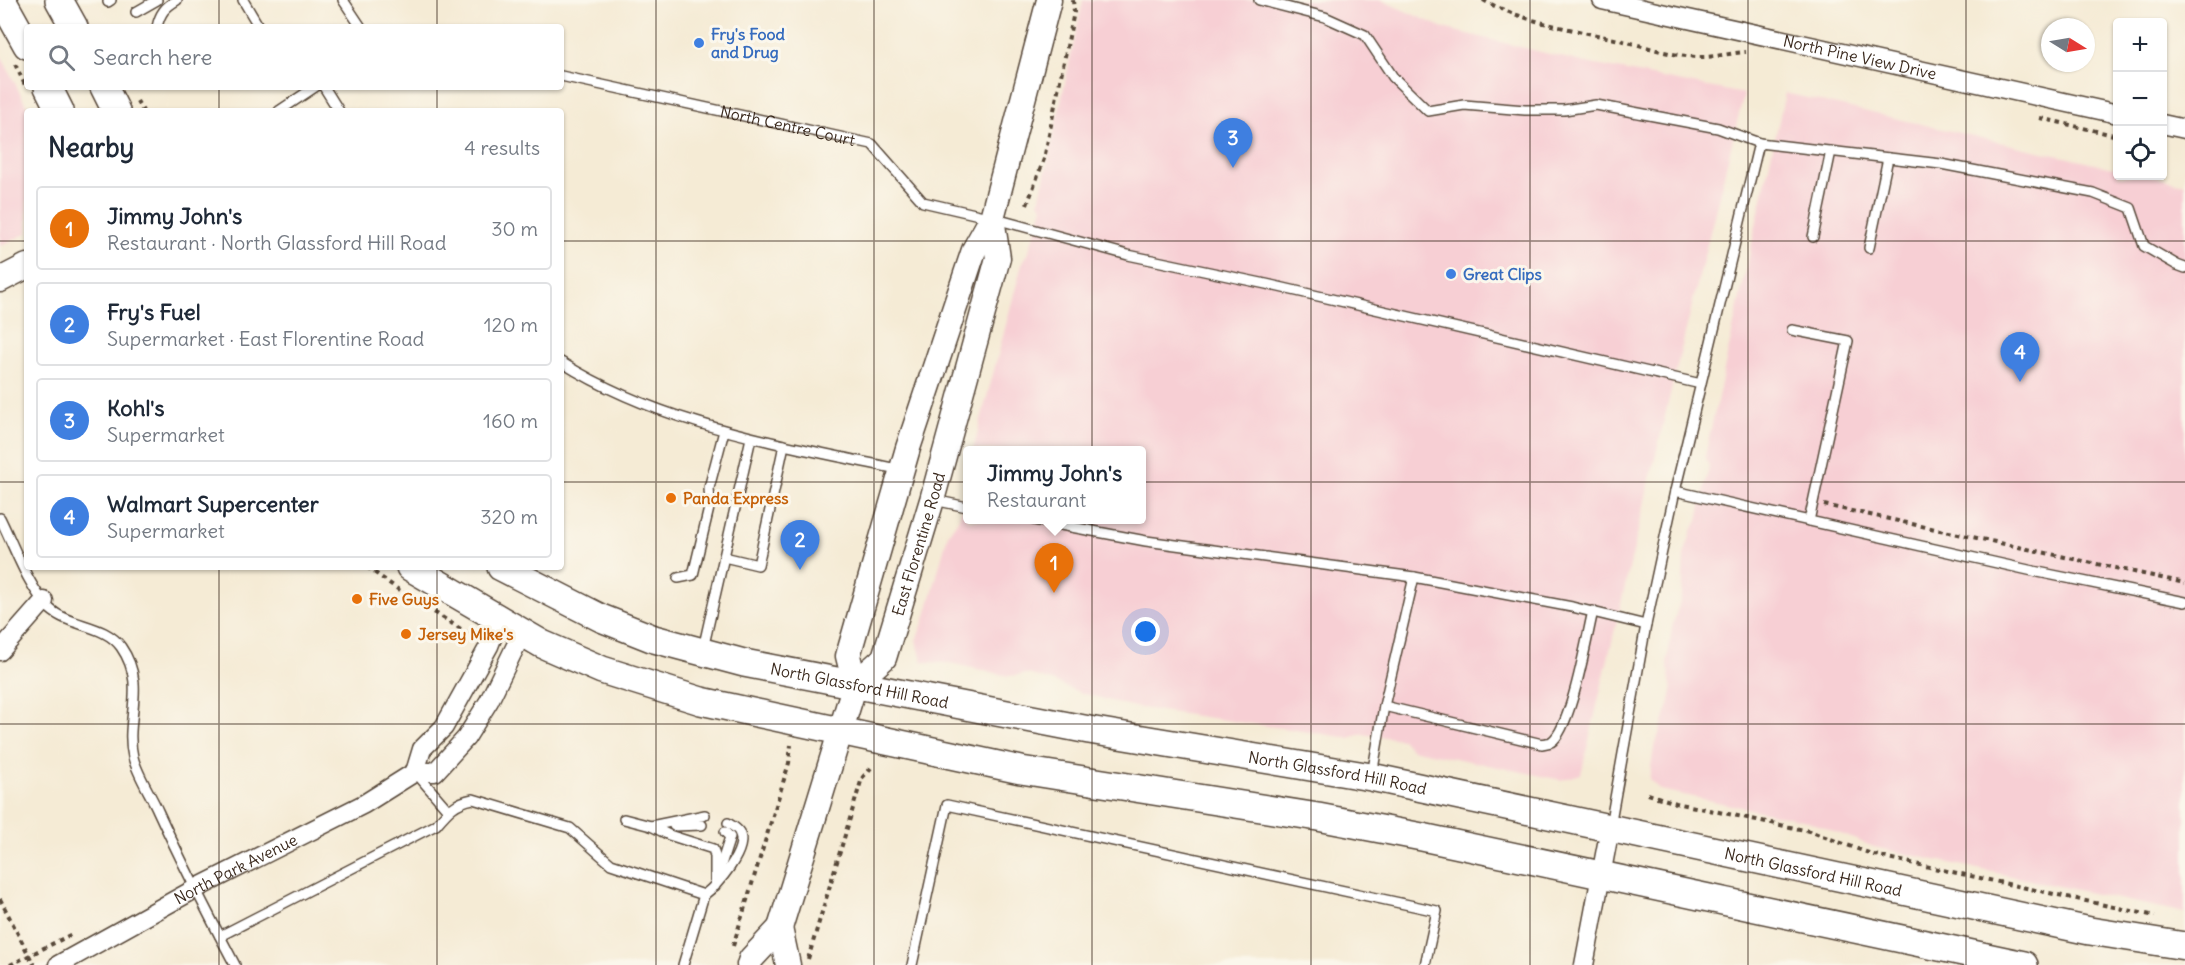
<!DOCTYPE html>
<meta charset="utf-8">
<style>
:root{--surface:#fff;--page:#f6f6f7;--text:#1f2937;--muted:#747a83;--line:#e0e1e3;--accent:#d93025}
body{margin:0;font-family:Delius,sans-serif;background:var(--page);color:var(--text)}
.controls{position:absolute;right:18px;top:18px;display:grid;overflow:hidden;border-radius:6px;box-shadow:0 2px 4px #0004}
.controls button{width:54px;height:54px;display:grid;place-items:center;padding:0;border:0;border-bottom:2px solid var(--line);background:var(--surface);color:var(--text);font:30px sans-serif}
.compass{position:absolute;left:2041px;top:18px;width:54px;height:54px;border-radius:50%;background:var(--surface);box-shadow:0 2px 4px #0004;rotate:101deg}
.you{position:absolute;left:1146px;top:632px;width:21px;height:21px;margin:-15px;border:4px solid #fff;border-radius:50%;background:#1a73e8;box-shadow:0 0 0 9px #1a73e833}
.badge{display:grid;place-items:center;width:39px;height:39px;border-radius:50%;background:var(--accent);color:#fff;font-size:20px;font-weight:700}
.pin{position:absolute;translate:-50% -50px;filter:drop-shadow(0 2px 3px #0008)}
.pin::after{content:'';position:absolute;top:32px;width:21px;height:18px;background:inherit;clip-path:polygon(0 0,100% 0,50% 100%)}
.popup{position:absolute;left:963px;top:446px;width:183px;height:78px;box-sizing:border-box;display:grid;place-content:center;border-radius:6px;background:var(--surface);filter:drop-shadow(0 2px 4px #0005);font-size:20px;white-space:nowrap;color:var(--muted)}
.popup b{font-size:22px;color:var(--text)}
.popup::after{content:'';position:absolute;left:50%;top:100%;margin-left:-12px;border:12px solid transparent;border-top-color:var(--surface)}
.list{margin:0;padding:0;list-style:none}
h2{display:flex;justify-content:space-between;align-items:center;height:78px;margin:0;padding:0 24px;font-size:26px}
h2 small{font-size:20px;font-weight:400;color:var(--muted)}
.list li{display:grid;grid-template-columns:39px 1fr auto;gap:18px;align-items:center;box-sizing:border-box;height:84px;margin:0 12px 12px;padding:0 12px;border:2px solid var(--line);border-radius:6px}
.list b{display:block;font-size:22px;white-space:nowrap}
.list p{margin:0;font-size:20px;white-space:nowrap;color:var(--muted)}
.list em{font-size:20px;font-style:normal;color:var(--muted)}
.icon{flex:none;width:33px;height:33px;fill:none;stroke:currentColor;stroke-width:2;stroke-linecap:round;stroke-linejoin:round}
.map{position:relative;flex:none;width:2185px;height:965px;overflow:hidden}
.search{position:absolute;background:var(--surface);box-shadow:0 2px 4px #0004;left:24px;top:24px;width:540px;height:66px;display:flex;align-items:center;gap:15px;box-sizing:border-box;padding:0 21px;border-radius:6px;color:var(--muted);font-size:22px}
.panel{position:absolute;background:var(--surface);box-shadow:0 2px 4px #0004;left:24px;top:108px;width:540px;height:462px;border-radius:6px}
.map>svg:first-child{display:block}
.built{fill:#f7cfd4}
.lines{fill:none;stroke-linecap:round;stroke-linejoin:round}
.lane-casing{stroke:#574739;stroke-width:12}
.street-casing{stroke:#574739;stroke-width:21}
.secondary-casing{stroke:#574739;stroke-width:27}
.primary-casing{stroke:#574739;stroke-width:30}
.path{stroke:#574739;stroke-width:4;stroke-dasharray:4.5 4.5;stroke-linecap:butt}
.lane{stroke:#fff;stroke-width:9}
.street{stroke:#fff;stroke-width:18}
.secondary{stroke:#fff;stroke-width:24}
.primary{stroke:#fff;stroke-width:27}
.grid{fill:none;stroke:#3b2a1e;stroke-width:1.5;stroke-opacity:0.55}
.shop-dot{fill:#3f7fe0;stroke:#fbf7ec;stroke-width:2}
.food-dot{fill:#e8710a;stroke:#fbf7ec;stroke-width:2}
.labels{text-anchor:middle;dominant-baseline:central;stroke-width:6;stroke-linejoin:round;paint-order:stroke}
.shop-label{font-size:16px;font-weight:bold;fill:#366cbe;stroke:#fbf7ec;text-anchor:start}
.street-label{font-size:16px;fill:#3b2a1e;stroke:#fbf7ec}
.food-label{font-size:16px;font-weight:bold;fill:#c56008;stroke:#fbf7ec;text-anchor:start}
</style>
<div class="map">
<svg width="2185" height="965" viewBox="0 0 2185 965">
<rect width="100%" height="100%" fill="#fbf7ec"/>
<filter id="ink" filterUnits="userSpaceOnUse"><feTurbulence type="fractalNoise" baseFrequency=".0167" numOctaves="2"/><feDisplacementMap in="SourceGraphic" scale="12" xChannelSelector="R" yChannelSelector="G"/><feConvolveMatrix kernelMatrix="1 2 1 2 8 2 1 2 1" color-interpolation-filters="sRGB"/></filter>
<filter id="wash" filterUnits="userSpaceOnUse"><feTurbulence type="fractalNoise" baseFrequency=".008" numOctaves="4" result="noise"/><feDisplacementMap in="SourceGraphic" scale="24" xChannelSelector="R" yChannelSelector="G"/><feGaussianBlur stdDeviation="1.35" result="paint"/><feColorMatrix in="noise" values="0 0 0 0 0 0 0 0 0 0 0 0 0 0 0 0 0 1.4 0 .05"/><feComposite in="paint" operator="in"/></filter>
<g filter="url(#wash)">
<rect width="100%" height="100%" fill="#f5ebd5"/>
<g class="built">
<polygon points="1083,0 1381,0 1443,28 1586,63 1744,94 1668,403 1581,774 1561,780 1411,749 1402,739 1360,734 1350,738 1134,707 1081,693 1049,680 1027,674 1008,676 950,663 923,662 916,640 926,616 948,534 958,520 967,496 967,520 1141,520 1141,450 973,450 1023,260 1028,253 1043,208 1039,202"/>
<polygon points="0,53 29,111 27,111 27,233 0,246"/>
<polygon points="1785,93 2117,169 2118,176 2147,176 2185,184 2185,913 1874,847 1808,821 1660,790 1649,779 1654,748 1669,705 1672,691 1667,663 1672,627 1682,595 1684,555 1692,530 1698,521 1709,466 1705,456"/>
</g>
</g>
<g filter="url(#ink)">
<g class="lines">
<defs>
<g id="lane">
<polyline points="243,0 259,27"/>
<polyline points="343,0 361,27"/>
<polyline points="1259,0 1325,17 1365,35 1393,77 1428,111 1464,105 1525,110 1564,110 1596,105 1718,128 1759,143 1675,491 1646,625 1610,826"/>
<polyline points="108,2 111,0"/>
<polyline points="136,12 157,0"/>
<path d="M157,27C160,13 165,7 177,0"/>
<path id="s1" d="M561,76L872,144L923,202L992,218L1128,255L1266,284L1701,384"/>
<polyline points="324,87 339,111"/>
<polyline points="279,111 315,87"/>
<polyline points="1759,143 1941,164 2093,193 2131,208 2144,246 2177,265 2185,268"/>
<polyline points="1813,237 1831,151"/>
<polyline points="1869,248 1888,158"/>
<polyline points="1792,330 1848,341 1809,521"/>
<path d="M561,362C664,427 784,444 901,470"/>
<polyline points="1675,491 2033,571 2185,602"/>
<polyline points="934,500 967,507"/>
<path d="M0,518C13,544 29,589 50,609C70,627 105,624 121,647C148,686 124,718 133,757C137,774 151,795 158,811C182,863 208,914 235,965"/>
<polyline points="1034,520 1146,541 1414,577 1572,607 1646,625"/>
<polyline points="724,557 758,565 784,445"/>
<polyline points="678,578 693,575 710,504 709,488 724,431"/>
<polyline points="703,649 751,438"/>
<path d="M1384,706L1542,744C1545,743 1549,743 1551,742C1571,730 1587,636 1593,611"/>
<polyline points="416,773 448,810"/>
<polyline points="1372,775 1384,706 1414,577"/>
<polyline points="624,819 651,826 705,815"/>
<polyline points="651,826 669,835 713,849 715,856 715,886"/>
<polyline points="674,826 702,825"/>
<polyline points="718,874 730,837 725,832"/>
<path d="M704,895C717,885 749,850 739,832C737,828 732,826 728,823"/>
<path d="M220,936L436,825C447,812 455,802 473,799L570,828L611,864L704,895L683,965"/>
<polyline points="912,965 947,805 1437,911 1425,965"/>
</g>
<g id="street">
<path id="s2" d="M1602,0L2118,114"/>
<polyline points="2162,124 2185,129"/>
<polyline points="0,651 44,601"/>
<polyline points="415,772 435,772 466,738 489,701 522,633"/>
<polyline points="415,772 422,749 444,727 489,646 499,620"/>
<path id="s3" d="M58,965L195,889L364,804L415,772"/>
<polyline points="1584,965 1610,828"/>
</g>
<g id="secondary">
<polyline points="0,280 27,266"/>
<path id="s4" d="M855,684L884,658L932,500L998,258L992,218"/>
<polyline points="780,928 855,684 848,656 908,448 974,250 992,218 1049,0"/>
<polyline points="749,965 751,959 780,928 788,965"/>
</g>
<g id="primary">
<polyline points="2,0 27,45"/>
<polyline points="59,0 74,27"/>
<polyline points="48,87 60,111"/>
<polyline points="104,87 116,111"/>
<polyline points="410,567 542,644 602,670 701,701 1021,770 1318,817 1422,837 2024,965"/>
<path id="s5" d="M501,567L601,618L654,639L744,663L1089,730L1371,777L2090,931L2185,946"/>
</g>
</defs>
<use href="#lane" class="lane-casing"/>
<use href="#street" class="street-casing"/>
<use href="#secondary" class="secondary-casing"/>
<use href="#primary" class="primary-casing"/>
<g class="path">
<path d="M1483,0C1525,23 1573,29 1619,40C1646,46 1673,57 1700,57C1716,57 1731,53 1746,52"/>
<polyline points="15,64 26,87"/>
<polyline points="137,101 143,111"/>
<polyline points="2040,118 2118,136"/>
<polyline points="1027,205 1044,159 1074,12 1073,0"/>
<polyline points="1824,505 2185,583"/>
<polyline points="367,567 399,590 475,638"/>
<polyline points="1648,794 1676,803 1809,831 1874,855 2155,916"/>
<polyline points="0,899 34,965"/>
<polyline points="733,946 789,763 791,745"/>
<polyline points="808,959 862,778 871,768"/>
<polyline points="10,965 74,933"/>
</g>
<use href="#lane" class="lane"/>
<use href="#street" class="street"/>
<use href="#secondary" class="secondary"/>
<use href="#primary" class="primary"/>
</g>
</g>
<path class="grid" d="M219,0V27M437,0V27M656,0V965M874,0V965M1092,0V965M1311,0V965M1530,0V965M1748,0V965M1966,0V965M219,87V111M437,87V111M0,241H27M561,241H2185M0,482H27M561,482H2185M219,567V965M437,567V965M0,724H2185"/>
<g class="shop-dot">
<circle cx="699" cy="43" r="6"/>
<circle cx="1451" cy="274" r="6"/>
</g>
<g class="food-dot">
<circle cx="671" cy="498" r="6"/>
<circle cx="357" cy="599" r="6"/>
<circle cx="406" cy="634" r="6"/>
</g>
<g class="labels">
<g class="shop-label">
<text x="711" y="34">Fry's Food<tspan x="711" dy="18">and Drug</tspan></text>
<text x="1463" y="274">Great Clips</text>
</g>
<g class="street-label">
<text stroke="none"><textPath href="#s2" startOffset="264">North Pine View Drive</textPath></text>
<text stroke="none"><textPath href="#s1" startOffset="232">North Centre Court</textPath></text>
<text stroke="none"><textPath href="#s4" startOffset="158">East Florentine Road</textPath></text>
<text stroke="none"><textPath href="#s5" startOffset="380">North Glassford Hill Road</textPath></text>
<text stroke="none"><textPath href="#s5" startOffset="866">North Glassford Hill Road</textPath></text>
<text stroke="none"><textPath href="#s3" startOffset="202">North Park Avenue</textPath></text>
<text stroke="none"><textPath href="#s5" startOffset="1352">North Glassford Hill Road</textPath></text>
</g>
<g class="food-label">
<text x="683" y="498">Panda Express</text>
<text x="369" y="599">Five Guys</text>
<text x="418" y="634">Jersey Mike's</text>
</g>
</g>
</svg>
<div class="controls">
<button>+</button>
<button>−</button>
<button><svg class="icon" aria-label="locate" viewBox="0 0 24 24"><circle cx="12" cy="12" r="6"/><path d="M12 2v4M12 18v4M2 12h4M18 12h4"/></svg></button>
</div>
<svg class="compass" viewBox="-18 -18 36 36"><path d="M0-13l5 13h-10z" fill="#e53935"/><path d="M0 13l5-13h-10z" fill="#747a83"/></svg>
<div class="you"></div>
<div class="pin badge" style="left:1054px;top:593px;background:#e8710a">1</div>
<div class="popup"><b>Jimmy John's</b>Restaurant</div>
<div class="pin badge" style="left:800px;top:570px;background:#3f7fe0">2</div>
<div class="pin badge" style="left:1233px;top:168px;background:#3f7fe0">3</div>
<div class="pin badge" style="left:2020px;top:382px;background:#3f7fe0">4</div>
<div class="search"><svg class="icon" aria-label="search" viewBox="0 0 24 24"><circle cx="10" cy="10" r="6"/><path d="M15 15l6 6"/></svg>Search here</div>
<section class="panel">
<h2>Nearby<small>4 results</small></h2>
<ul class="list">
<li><span class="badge" style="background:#e8710a">1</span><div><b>Jimmy John's</b><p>Restaurant · North Glassford Hill Road</p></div><em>30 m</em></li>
<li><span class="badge" style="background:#3f7fe0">2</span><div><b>Fry's Fuel</b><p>Supermarket · East Florentine Road</p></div><em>120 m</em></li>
<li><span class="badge" style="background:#3f7fe0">3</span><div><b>Kohl's</b><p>Supermarket</p></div><em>160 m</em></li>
<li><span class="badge" style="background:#3f7fe0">4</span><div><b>Walmart Supercenter</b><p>Supermarket</p></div><em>320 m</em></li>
</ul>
</section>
</div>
